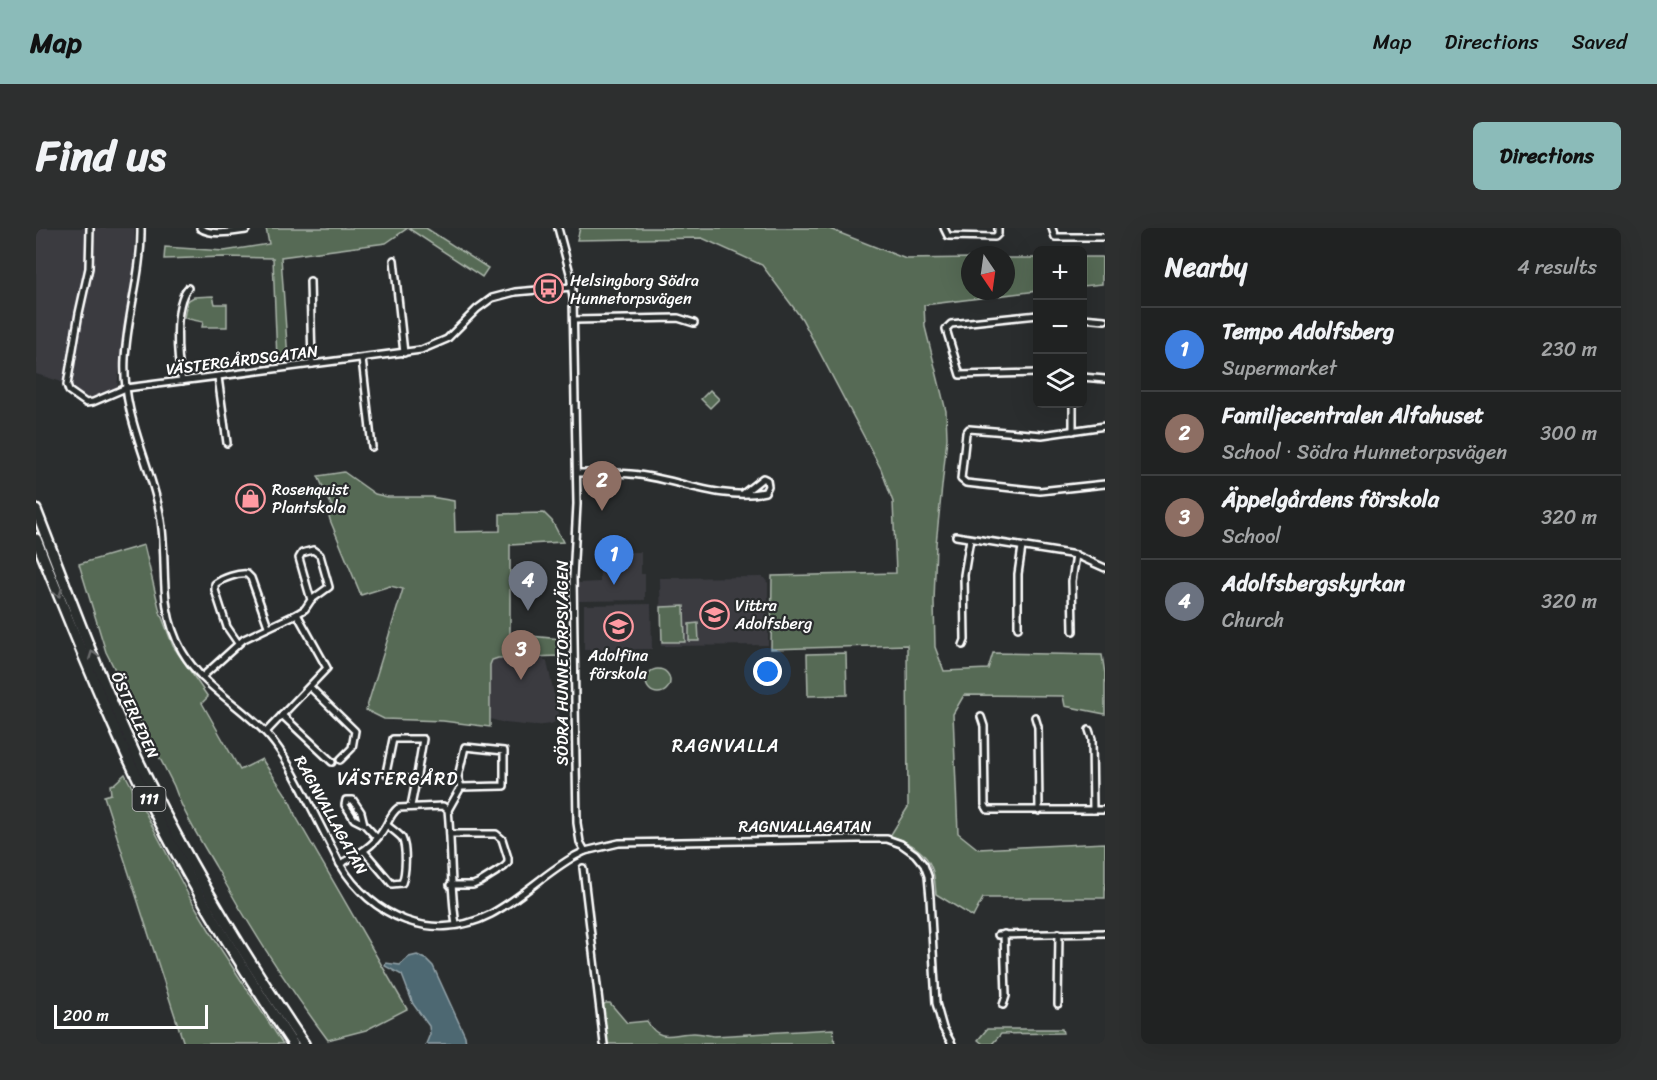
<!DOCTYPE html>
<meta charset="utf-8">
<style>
:root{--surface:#202222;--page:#2d2f2f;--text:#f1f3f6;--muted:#a2a4a5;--line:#3d3f40;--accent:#8bbbb9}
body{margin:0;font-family:Sriracha,sans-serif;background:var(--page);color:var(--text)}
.controls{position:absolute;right:18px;top:18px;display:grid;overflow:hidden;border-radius:9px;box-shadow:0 6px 24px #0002}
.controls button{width:54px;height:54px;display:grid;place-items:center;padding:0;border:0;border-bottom:2px solid var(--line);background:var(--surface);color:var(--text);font:30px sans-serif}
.compass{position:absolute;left:925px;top:18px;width:54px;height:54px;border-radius:50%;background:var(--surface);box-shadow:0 6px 24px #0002;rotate:167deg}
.scale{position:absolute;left:18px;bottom:15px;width:154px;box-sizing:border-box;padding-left:6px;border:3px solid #fff;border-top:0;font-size:16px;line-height:21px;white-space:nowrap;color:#fff;-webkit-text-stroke:4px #2a2d2e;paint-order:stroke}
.you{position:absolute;left:732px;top:444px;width:21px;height:21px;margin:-15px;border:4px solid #fff;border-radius:50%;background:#1a73e8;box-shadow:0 0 0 9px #1a73e833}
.badge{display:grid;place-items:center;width:39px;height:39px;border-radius:50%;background:var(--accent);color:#fff;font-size:20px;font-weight:700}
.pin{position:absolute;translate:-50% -50px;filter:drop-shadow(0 2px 3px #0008)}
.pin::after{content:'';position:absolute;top:32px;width:21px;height:18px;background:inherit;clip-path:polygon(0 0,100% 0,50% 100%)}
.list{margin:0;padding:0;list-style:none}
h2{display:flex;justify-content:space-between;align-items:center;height:78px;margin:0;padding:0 24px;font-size:26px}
h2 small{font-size:20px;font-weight:400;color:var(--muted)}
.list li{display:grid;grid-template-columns:39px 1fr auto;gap:18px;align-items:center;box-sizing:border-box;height:84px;padding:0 24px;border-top:2px solid var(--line)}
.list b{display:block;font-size:22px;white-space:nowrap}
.list p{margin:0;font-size:20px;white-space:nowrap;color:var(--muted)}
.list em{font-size:20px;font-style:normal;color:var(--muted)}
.icon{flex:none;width:33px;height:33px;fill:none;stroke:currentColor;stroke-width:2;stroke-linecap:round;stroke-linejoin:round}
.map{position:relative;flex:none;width:1069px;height:816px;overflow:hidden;border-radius:9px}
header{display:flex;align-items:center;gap:36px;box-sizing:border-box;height:84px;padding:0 30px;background:var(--accent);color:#111}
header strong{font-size:28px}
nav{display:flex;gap:33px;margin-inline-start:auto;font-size:21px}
.intro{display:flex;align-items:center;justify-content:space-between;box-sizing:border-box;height:144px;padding:0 36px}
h1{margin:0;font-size:42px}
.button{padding:15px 27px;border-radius:9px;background:var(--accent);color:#111;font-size:21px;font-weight:700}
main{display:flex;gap:36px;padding:0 36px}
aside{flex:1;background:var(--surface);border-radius:9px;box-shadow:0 6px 24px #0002}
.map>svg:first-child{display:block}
.built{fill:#3b3b41}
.green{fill:#566a54;stroke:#aab4aa;stroke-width:1.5}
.water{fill:#4d6772;stroke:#94a4aa;stroke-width:1.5}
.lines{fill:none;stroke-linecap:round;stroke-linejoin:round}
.street-casing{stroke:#fff;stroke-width:10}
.primary-casing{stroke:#fff;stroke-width:14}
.street{stroke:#2a2d2e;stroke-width:5}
.primary{stroke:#2a2d2e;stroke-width:9}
.oneway{stroke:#6a6c6d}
.labels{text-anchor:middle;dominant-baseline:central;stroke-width:4.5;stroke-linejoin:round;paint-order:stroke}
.shield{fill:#2a2d2e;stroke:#bfc0c0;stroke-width:1.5}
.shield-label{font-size:15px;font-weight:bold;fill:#fff}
.poi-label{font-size:16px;fill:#fff;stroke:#2a2d2e;text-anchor:start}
.street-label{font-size:16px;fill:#fff;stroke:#2a2d2e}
.neighbourhood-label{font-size:18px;letter-spacing:1.5px;fill:#fff;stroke:#2a2d2e}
</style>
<header>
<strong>Map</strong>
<nav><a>Map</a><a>Directions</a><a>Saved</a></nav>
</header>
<div class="intro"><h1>Find us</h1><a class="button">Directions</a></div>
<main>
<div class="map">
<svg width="1069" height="816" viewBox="0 0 1069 816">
<rect width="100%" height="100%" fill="#2a2d2e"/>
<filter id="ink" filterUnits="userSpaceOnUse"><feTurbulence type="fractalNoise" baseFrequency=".0167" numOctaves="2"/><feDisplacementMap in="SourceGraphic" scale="12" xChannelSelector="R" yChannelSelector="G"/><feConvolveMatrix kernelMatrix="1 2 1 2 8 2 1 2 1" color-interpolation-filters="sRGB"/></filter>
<g filter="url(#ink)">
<g class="built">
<polygon points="0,0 99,0 98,37 81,158 58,171 45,167 23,153 0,146"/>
<polygon points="563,324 605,324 605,346 609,346 609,372 543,373 542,355 564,354"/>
<polygon points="727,349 732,355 732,417 625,418 624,350"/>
<polygon points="615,376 616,421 548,422 548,377"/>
<polygon points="505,429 511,434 518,466 523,479 523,492 515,496 498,498 469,495 454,491 454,437 456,432 462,430"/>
</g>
<g class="green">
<polygon points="230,0 390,0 452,40 446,49 372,0 350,15 245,29 252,131 241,132 237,30 187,29 128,31 129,19 188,23 233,16"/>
<path d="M544,0H791L870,31L934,30V63H970V30H1001V63L888,77L889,99L910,183L911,210L900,316L898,374L899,419L908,443L952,441L957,425L1066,427L1069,446V486L1029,478L1027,468L928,467L917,486L922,605L942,621L1069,615V670H947L937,689L900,666C899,658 899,648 896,641C890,623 871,613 854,608L872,579L871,417L735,421L736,348L860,345L857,274L845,241L766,91L726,37L666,10L541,12Z"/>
<polygon points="1047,29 1066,29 1066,56 1047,58"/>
<polygon points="177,68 179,76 191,76 191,99 166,99 167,94 148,90 151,73 158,69"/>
<polygon points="674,162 683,171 674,180 665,171"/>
<polygon points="308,244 339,266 352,269 395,269 418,273 419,304 464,303 464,286 508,285 516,293 527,314 474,317 474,406 525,411 524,428 462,430 456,432 454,437 454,499 407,493 348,491 330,482 367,361 354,358 325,367 294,292 293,288 298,283 282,248"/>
<path d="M108,317L124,384L137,418L172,469L166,475L204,542L226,531C237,550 253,566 259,587L371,781L330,802L292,812C251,757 214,700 180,639C165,613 148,587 138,558L70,424L43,336Z"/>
<polygon points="648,378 649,414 626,414 625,379"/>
<polygon points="662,395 663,413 653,413 653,396"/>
<polygon points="810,425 811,467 772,468 771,426"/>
<circle cx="622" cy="453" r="12"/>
<polygon points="89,546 154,670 184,720 247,816 148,816 68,568 75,566 74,557 78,556"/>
<path d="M570,775H574L591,795L611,793C624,816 636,805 658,805C665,805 671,807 678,808L797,801L799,816H571L567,777Z"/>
<polygon points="951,801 1026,801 1027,805 965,806 956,816 947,816 942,812"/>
</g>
<polygon class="water" points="381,727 390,731 397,738 429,808 430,816 390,816 394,806 393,798 377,776 366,747 349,738 350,735 364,737 373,729"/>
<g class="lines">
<defs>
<g id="street">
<polyline points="54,0 53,40 43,85 31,157 33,163 50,175 57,174 90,160 385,122 411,111 441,81 456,70 479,64 536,59"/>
<path d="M105,0C106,45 91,86 89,131C86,185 112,230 123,281C134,331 119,375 146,423C166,458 204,477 230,505C246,522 256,543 267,563C279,587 292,612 304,636C335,689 397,716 455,686C485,670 509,645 539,628L549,623L583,615L824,611H851L865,616L879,626L888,637L892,648L894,670L900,775L907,800L916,816"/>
<path d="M164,0C176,8 196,4 210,2L209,0"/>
<polyline points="522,0 534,45 537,71 541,276 537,350 541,595 544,614 549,623"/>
<polyline points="908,0 912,8 959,9 962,6 962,0"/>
<polyline points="1016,0 1019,9 1069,9"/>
<polyline points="358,32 368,125"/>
<polyline points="274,53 276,136"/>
<polyline points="1002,87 915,96 910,101 924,147 1002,145"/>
<polyline points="1046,90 1069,92"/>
<polyline points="538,92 642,90 658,95"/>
<polyline points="326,131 336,219"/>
<polyline points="182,149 191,215"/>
<polyline points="1046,149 1069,151"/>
<path d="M146,153C141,131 137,77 152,60"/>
<polyline points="1037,176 1037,203"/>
<polyline points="1069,198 1006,207 933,201 930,205 925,251 930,255 1004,263 1069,256"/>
<path d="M541,245C565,245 590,244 615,249C652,256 690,272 729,264L732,258L731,252L727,250L708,265"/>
<polyline points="920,308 1040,327 1069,340"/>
<polyline points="261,386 269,381 275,372 293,359 284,327 277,322 266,325 263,330 275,372"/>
<polyline points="982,400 982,346 986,319"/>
<polyline points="1037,403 1036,353 1040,327"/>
<path d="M202,415L191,399L179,362V356C187,350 202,345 211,346L215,350L232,398"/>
<polyline points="927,417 929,412 928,347 934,311"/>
<polyline points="166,449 208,411 261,386 291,440 230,504"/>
<polyline points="274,459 319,503 316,520 304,532"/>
<polyline points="246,487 296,534"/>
<polyline points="945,489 948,498 949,577 952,582 1069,582"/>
<polyline points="999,489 1002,499 1003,583"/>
<polyline points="1053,502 1056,511 1057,582"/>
<polyline points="375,578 380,553 352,547 350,545 357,511 387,511 380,553"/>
<polyline points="412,582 425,559 468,558 468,523 429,519 422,549 425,559"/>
<polyline points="328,596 318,591 309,577 310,572 317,572 325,584 328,596 341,610"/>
<polyline points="414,606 460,606 466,611 472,630 472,635 468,639 444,654 437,657 414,657"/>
<path d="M328,623L356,656L366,655C370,645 371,620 366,610C362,605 355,601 351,597"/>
<path d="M304,636C320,627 336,620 346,604C352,596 354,586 362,580L407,578L412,582C416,621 414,659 420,697"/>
<polyline points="547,640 568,816"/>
<polyline points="962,707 1069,705"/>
<polyline points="1022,776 1023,705"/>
<polyline points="967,777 970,768 968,706"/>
</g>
<g id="primary">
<path d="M0,282C32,364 62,447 99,526C147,628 205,723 268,816"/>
<path d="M0,311C27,378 54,446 84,512C132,619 192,719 257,816"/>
</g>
</defs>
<use href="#street" class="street-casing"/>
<use href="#primary" class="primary-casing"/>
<use href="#street" class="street"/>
<use href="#primary" class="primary"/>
</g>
<defs><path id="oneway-chevron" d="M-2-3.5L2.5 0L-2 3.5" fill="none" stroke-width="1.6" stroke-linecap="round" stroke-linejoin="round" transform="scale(1.5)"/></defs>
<g class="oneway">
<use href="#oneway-chevron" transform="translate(22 365) rotate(68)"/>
<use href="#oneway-chevron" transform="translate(57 427) rotate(-111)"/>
</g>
</g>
<defs>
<symbol id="bus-ring" viewBox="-11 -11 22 22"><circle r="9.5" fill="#2a2d2e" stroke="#ff9aa2" stroke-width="1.5"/><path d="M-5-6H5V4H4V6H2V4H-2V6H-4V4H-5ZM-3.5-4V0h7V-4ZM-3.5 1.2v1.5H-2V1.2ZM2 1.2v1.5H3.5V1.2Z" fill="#ff9aa2"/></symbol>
<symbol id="shop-ring" viewBox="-11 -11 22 22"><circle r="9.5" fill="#2a2d2e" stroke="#ff9aa2" stroke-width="1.5"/><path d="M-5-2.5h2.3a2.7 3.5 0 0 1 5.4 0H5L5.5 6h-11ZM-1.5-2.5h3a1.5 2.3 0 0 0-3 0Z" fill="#ff9aa2"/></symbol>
<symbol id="school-ring" viewBox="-11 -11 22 22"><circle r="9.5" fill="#2a2d2e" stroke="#ff9aa2" stroke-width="1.5"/><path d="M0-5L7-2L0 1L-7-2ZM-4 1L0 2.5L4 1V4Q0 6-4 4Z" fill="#ff9aa2"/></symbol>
</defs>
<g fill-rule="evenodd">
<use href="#bus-ring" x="496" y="44" width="33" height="33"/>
<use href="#shop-ring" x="198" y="254" width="33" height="33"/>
<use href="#school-ring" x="662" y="370" width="33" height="33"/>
<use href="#school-ring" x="566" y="382" width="33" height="33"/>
</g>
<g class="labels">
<rect class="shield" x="96.5" y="559" width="33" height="24" rx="4.5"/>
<g class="shield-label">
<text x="113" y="571">111</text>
</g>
<g class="poi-label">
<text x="534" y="52">Helsingborg Södra<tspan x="534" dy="18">Hunnetorpsvägen</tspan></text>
<text x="236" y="261">Rosenquist<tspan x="236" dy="18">Plantskola</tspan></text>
<text x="699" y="377">Vittra<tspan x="699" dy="18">Adolfsberg</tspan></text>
<text x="582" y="427" text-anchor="middle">Adolfina<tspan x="582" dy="18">förskola</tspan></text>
</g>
<g class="street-label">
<text transform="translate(206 132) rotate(-7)">VÄSTERGÅRDSGATAN</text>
<text transform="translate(526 435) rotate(-90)">SÖDRA HUNNETORPSVÄGEN</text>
<text transform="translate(99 487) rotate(66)">ÖSTERLEDEN</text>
<text transform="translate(295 587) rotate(61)">RAGNVALLAGATAN</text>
<text x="769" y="598">RAGNVALLAGATAN</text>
</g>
<g class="neighbourhood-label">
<text x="690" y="518">RAGNVALLA</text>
<text x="362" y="551">VÄSTERGÅRD</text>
</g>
</g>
</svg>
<div class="controls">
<button>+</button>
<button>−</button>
<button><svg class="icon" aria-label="layers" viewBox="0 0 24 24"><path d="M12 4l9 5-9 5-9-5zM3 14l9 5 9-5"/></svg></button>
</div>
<svg class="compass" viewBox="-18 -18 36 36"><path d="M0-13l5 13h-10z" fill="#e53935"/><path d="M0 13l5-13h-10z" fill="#a2a4a5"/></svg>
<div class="scale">200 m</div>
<div class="you"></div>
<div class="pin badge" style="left:578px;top:357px;background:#3f7fe0">1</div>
<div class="pin badge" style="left:566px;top:283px;background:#8d6e63">2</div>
<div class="pin badge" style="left:485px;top:452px;background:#8d6e63">3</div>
<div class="pin badge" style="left:492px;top:383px;background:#6b7280">4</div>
</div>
<aside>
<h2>Nearby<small>4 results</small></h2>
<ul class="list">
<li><span class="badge" style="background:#3f7fe0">1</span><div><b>Tempo Adolfsberg</b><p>Supermarket</p></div><em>230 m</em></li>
<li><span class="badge" style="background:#8d6e63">2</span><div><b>Familjecentralen Alfahuset</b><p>School · Södra Hunnetorpsvägen</p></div><em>300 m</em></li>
<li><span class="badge" style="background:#8d6e63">3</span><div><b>Äppelgårdens förskola</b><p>School</p></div><em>320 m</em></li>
<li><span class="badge" style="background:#6b7280">4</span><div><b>Adolfsbergskyrkan</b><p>Church</p></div><em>320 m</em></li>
</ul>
</aside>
</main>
